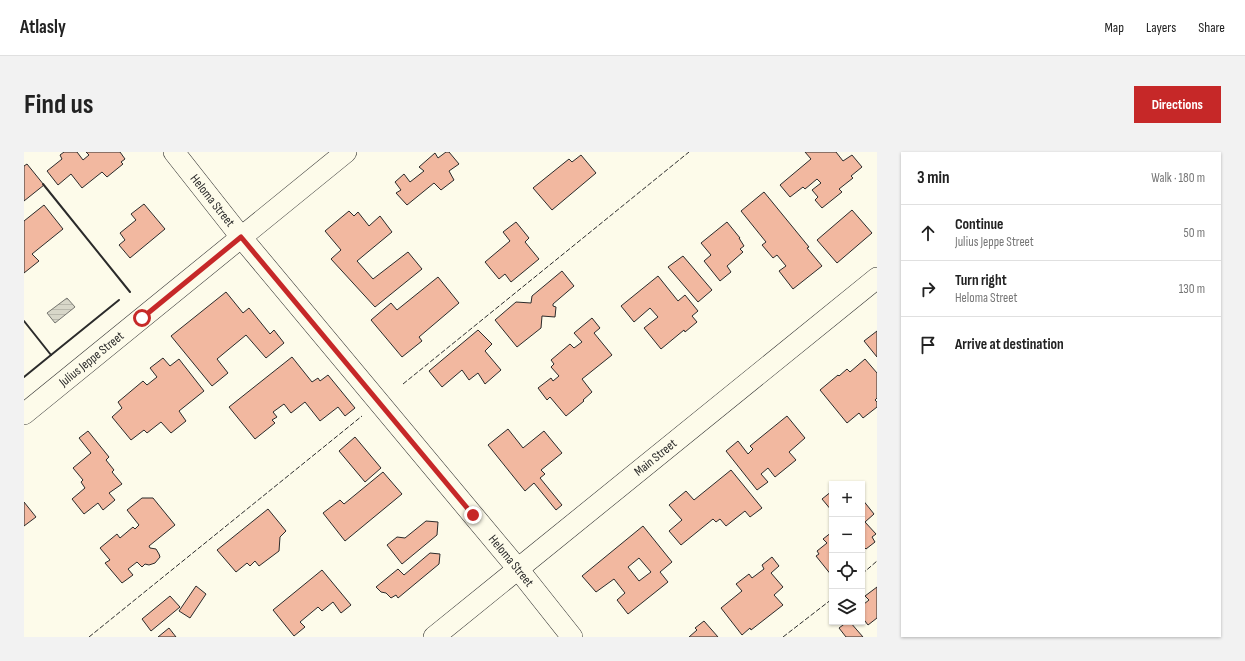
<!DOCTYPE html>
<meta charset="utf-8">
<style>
:root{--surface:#fff;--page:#f2f2f2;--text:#222;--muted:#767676;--line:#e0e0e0;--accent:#c62828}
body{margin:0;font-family:"Sofia Sans Condensed",sans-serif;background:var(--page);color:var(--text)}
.controls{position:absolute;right:12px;bottom:12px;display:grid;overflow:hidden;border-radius:0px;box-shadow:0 1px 3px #0004}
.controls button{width:36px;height:36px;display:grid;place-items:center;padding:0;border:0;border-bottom:1px solid var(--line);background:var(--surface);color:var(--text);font:20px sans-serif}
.stop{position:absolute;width:12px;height:12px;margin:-9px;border:3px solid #c62828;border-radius:50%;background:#fff}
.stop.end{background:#c62828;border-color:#fff;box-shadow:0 1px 4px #0008}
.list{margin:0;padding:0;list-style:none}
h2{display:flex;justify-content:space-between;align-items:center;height:52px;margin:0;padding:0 16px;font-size:17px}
h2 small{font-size:13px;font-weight:400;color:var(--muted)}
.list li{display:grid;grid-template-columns:26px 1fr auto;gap:12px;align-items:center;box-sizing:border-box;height:56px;padding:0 16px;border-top:1px solid var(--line)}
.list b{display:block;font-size:15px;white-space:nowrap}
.list p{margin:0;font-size:13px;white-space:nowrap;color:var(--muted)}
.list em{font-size:13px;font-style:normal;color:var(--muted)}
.icon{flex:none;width:22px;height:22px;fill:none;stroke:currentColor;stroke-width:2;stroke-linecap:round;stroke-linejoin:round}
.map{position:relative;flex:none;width:853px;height:485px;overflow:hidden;border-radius:0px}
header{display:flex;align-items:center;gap:24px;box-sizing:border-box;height:56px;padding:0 20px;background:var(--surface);border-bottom:1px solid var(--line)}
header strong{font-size:19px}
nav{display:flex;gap:22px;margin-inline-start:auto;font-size:14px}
.intro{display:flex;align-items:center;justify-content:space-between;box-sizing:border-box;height:96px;padding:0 24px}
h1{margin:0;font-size:28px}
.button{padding:10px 18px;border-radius:0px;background:var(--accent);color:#fff;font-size:14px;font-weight:700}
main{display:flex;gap:24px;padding:0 24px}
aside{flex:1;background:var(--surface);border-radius:0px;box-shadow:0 1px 3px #0004}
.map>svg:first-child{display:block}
.water{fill:url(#water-rules);stroke:#74746e}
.building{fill:#f2b8a0;stroke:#2b2b2b;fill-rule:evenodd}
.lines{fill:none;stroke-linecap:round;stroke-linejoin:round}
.minor-casing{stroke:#2b2b2b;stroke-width:22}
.minor{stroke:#fdfbea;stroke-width:21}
.fence{stroke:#2b2b2b;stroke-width:1;stroke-dasharray:5 2;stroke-linecap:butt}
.wall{stroke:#2b2b2b;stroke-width:2}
.route{stroke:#c62828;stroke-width:5}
.labels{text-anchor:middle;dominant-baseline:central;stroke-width:3;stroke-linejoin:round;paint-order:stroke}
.street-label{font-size:13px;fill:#2b2b2b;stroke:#fdfbea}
</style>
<header>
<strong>Atlasly</strong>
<nav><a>Map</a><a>Layers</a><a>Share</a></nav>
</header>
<div class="intro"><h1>Find us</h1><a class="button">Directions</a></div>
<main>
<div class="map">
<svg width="853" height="485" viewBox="0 0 853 485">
<defs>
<pattern id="water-rules" width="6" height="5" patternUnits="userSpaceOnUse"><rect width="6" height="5" fill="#d8d7c9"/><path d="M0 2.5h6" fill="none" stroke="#bab9ad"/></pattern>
</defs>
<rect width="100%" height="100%" fill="#fdfbea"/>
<polygon class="water" points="43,146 51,155 31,171 23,161"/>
<g class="building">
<polygon points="40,0 53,0 59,8 65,3 62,0 96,0 101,7 97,10 99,12 83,25 78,20 58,36 47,22 34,33 23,19 38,7 36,3"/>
<polygon points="422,0 425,0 435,12 425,19 430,28 417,38 410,31 383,53 372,41 377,38 371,30 380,22 386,30 400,19 395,15 411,1 414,6"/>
<polygon points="781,0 812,0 819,9 828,3 838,15 827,24 829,26 815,37 818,40 798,56 791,48 794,45 788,38 797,31 793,27 781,37 779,35 766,45 756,33 787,7"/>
<polygon points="557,3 572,21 528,58 509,36 545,7 548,10"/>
<polygon points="3,12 20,33 0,49 0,14"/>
<polygon points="740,40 785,95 783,96 798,114 769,137 755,119 762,114 753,103 749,106 738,93 742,90 717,59"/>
<polygon points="120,52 141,77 106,106 95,93 101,88 96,81 112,68 107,62"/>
<polygon points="20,53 39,77 8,102 15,109 0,121 0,69"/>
<polygon points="828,58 848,81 813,111 793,88"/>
<polygon points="325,59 330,64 334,60 345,74 356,64 368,80 333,109 349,127 384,100 398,117 351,155 307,107 317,98 301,79"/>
<polygon points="492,70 505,86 501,90 515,107 487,130 481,122 475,127 461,110 486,89 479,80"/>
<polygon points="703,70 716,86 715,86 720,94 716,97 719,100 703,114 707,120 696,129 680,109 687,103 677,91"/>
<polygon points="659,104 688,138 674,150 644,115"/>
<polygon points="538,119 550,134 529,152 529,154 532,155 531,165 518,164 517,176 493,195 471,168 492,150 507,151 508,144"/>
<polygon points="634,124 654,149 661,143 674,159 668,164 673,170 661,180 660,178 637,197 620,176 634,165 626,156 610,170 597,154"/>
<polygon points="414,125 435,151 395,185 398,189 378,205 347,168 367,151 373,158"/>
<polygon points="202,140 219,161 225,156 246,182 250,178 260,191 242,206 222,183 193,207 204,221 188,234 147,184"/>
<polygon points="568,166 576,176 570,181 588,203 558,227 568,240 559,248 560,249 542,264 526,245 523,248 514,236 527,226 529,229 535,224 527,215 530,212 527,208 546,192 550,196 558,190 550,181"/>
<polygon points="454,178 468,192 461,199 477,218 461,232 454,221 445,228 438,218 418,235 405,219"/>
<polygon points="853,179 853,205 840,189"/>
<polygon points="268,205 288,230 294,226 296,229 304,223 331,256 321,264 314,255 296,269 281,250 267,261 260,252 249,260 253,265 248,268 251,271 231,287 205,255"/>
<polygon points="139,206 146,214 155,207 180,239 155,259 162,269 147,281 137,270 123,281 120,278 107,288 88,265 98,256 94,250 119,229 123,233 133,225 126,216"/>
<polygon points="841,207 853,221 853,246 851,248 853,250 853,255 839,266 835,261 823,271 796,238 814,223 815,224 823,217 826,220"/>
<polygon points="763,264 781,286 765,300 772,308 751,325 744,316 737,322 744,330 733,338 702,299 714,289 724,302 729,297 726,294"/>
<polygon points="484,277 499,296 520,279 538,301 517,318 521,322 516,326 538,353 532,358 510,331 501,339 464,293"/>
<polygon points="64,279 85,305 82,308 90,318 88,320 98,332 85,341 91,348 79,358 74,351 60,362 48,347 61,336 57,330 59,328 49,316 67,301 55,286"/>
<polygon points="331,285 357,316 341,330 315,299"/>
<polygon points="707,318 738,356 726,365 721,359 702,374 696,367 692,370 689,367 657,393 645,379 658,368 645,353 662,339 670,348"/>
<polygon points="359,320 378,342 321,389 299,361 316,348 320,352"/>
<polygon points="808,339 808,359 798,347"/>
<polygon points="118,346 129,346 151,373 125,394 126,396 132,397 135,402 136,405 131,411 125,413 121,412 118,415 113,410 104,417 109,423 98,431 81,411 86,408 76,396 93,382 96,386 109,375 111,377 115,373 103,358"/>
<polygon points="838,347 850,362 841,370 852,382 848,385 851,390 842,397 838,393"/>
<polygon points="0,350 12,365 0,374"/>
<polygon points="244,357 262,379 256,385 255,399 235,414 231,409 226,414 223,411 212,420 193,398"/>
<polygon points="402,369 414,370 413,383 378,412 363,393 373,385 381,386"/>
<path d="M619,374L648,410L636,420L644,430L604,462L593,448L601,441L590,427L572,440L558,424ZM615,406L627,420L615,429L604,415Z"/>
<polygon points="808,380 808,424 792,404 795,402 793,399 803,391 799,387"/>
<polygon points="406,401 416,402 415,412 374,446 372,443 367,446 362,441 357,440 352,435 374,417 380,423"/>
<polygon points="748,405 755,414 747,421 759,435 750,443 759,453 727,478 726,476 718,483 697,456 718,439 712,432 725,422 728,426 740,417 738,413"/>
<polygon points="298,418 327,453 317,461 309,450 298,459 294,455 276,470 281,475 270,484 249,458"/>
<polygon points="172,434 182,442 166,466 155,459"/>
<polygon points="853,435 853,466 844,473 838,465 838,449 840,452 845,448 841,444"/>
<polygon points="146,444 156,455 127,479 118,467"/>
<polygon points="680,469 694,485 665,485 673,478 671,476"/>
<polygon points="823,470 826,470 839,485 822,485 815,476"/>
<polygon points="145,476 152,485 134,485"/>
</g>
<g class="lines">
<defs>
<g id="minor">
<path id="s1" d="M150,0L217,85L494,417L548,485"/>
<path id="s2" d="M0,262L322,0"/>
<path id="s3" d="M410,485L853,126"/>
</g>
</defs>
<use href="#minor" class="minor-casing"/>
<use href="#minor" class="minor"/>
<g class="fence">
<polyline points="379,232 665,0"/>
<polyline points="838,422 853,409"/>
<polyline points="65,485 338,264"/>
<polyline points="759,485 808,447"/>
</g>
<g class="wall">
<polyline points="19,32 106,140"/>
<polyline points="0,169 27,203 0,225"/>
<polyline points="27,203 95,148"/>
</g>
</g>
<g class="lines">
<polyline class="route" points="118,166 217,85 449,363"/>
</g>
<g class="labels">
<g class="street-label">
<text stroke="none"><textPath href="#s1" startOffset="62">Heloma Street</textPath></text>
<text stroke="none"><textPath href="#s2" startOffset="87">Julius Jeppe Street</textPath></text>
<text stroke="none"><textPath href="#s3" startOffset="285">Main Street</textPath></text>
<text stroke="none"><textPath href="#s1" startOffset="530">Heloma Street</textPath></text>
</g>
</g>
</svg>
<div class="controls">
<button>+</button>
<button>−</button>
<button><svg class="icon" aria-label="locate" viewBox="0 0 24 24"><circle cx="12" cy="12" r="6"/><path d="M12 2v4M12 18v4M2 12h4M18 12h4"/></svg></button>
<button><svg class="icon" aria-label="layers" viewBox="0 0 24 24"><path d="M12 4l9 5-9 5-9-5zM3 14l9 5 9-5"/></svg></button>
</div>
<div class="stop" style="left:118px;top:166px"></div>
<div class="stop end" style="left:449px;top:363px"></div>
</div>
<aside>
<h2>3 min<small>Walk · 180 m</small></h2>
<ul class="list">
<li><svg class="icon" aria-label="ahead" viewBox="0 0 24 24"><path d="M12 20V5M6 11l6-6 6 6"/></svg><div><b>Continue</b><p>Julius Jeppe Street</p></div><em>50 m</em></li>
<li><svg class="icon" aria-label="right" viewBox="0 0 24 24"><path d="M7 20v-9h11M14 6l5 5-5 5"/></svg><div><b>Turn right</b><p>Heloma Street</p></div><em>130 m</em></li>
<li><svg class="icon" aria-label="arrive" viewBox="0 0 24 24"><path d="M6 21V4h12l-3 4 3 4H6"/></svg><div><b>Arrive at destination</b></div></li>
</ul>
</aside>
</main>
